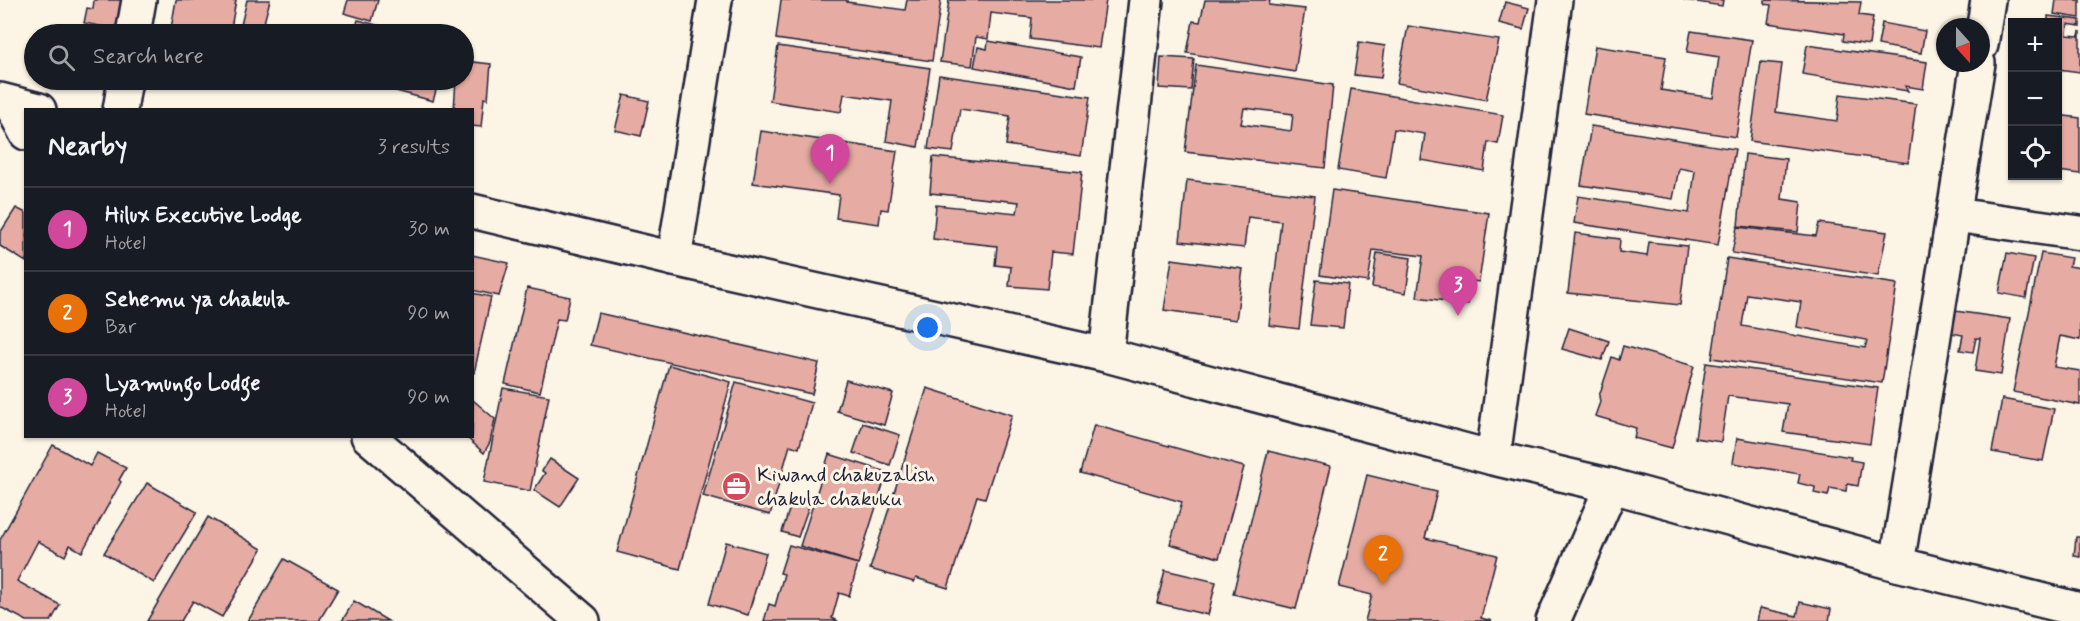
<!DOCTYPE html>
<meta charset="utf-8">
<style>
:root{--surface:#171b24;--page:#242831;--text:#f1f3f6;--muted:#9ea1a6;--line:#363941;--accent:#d93025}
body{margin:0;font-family:Mynerve,sans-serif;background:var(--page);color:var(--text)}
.controls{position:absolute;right:18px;top:18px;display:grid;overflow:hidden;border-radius:0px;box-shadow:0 2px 4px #0004}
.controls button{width:54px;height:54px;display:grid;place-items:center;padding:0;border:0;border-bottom:2px solid var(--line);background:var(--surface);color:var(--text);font:30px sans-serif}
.compass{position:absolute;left:1936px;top:18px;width:54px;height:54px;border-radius:50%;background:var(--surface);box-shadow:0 2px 4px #0004;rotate:159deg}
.you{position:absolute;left:928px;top:328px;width:21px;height:21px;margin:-15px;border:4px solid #fff;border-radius:50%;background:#1a73e8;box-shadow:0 0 0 9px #1a73e833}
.badge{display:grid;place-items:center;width:39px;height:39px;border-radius:50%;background:var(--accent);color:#fff;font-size:20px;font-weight:700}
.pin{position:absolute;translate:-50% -50px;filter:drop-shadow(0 2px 3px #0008)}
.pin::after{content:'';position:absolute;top:32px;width:21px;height:18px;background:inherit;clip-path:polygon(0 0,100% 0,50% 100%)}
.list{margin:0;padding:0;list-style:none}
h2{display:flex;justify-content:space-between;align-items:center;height:78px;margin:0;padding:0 24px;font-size:26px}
h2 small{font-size:20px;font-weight:400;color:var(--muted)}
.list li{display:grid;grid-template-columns:39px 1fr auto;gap:18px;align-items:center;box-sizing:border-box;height:84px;padding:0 24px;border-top:2px solid var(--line)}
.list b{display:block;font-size:22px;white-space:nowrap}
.list p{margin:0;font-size:20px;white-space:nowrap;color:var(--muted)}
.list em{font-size:20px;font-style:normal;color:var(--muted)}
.icon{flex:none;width:33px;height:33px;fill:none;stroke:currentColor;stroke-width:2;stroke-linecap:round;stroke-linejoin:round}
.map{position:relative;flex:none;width:2080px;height:621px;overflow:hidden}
.search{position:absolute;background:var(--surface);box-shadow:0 2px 4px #0004;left:24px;top:24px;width:450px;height:66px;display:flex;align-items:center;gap:15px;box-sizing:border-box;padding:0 21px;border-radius:33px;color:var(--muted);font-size:22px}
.panel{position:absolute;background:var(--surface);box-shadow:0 2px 4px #0004;left:24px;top:108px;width:450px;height:330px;border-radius:0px}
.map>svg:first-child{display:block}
.building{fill:#e6aca3;stroke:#22223b;stroke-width:1.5;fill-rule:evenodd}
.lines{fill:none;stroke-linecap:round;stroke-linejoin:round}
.minor-casing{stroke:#22223b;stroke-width:38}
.minor{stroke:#fcf5e5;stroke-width:33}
.labels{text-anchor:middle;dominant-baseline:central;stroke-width:6;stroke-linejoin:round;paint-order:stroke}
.poi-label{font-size:21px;fill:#22223b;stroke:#fcf5e5;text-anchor:start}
</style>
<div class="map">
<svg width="2080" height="621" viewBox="0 0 2080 621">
<rect width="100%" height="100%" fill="#fcf5e5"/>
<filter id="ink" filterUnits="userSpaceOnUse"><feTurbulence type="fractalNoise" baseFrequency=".0167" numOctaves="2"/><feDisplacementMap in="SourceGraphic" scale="12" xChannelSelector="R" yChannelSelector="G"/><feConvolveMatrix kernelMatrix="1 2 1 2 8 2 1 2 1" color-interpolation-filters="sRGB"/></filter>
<g filter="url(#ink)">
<g class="building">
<polygon points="94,0 132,0 126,31 84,23 87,8 93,9"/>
<polygon points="176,0 236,0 230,34 170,34"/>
<polygon points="247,0 270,0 262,30 241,25"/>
<polygon points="348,0 378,0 372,21 344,13"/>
<polygon points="781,0 847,0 847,2 905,10 907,0 941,0 932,61 776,39"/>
<polygon points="949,0 1106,0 1099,48 1030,39 1032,18 991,13 988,39 976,37 972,66 940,62"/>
<polygon points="1205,0 1270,0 1269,5 1305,9 1295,72 1187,53 1193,21 1200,22"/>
<polygon points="1684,0 1723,0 1722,6"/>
<polygon points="1765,0 1861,2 1859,15 1873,17 1869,45 1843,41 1844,34 1768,23 1771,5 1765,4"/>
<polygon points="2056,0 2080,0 2080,18 2054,14"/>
<polygon points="1505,2 1529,8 1523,29 1499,23"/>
<polygon points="2048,16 2080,20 2080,26 2068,24 2067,35 2079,36 2080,31 2080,72 2058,69 2058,22 2048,22"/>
<polygon points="358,20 410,34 354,34"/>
<polygon points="1882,23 1925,31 1921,53 1878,45"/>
<polygon points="1408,26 1499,40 1486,100 1397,83"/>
<polygon points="1691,31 1752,40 1736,137 1584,114 1595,46 1666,57 1661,90 1713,98 1719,57 1687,52"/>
<polygon points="988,41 1081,57 1076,86 974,67 978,47 987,49"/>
<polygon points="1359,42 1385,46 1381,78 1354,75"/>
<polygon points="1807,45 1927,62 1923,89 1905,86 1908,91 1802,74"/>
<polygon points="778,46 930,68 918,147 886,141 892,101 844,94 841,112 770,101"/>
<polygon points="1161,57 1194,59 1191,90 1159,88"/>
<polygon points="464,61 491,64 488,99 484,98 481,127 472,126 472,110 454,110 456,80 464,80"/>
<polygon points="1761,62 1782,64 1776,112 1837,121 1840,94 1916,104 1908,163 1750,141"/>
<path d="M1196,65L1333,85L1325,168L1185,152ZM1244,108L1293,114L1291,131L1241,124Z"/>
<polygon points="939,75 1090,97 1081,156 1006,145 1010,116 960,109 953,152 928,149"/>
<polygon points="356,80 439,80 433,101"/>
<polygon points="1351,89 1503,115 1498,144 1488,142 1484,171 1421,160 1425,134 1394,129 1386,178 1338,170"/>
<polygon points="624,95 649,101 641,136 615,130"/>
<polygon points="2058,115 2080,118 2080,174 2058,171"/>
<polygon points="1591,126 1735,149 1718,245 1574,223 1578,196 1689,213 1695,171 1679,168 1673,199 1581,185"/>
<polygon points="761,131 897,151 888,210 881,209 879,224 836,218 839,195 753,183"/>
<polygon points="1745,154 1786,159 1782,199 1801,202 1798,232 1738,226"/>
<polygon points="933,157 1082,172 1073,254 1051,252 1047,289 1009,286 1011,267 995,265 997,246 933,239 936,205 1017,213 1019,202 930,193"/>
<polygon points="1187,180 1315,196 1299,329 1269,325 1281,221 1248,217 1244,248 1180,241"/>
<polygon points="1332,190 1489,213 1479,282 1472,281 1468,304 1417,297 1423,256 1373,250 1368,282 1320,275"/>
<polygon points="16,208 26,213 26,262 0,246 0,233"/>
<polygon points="1819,223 1887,232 1878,276 1732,253 1737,227 1816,236"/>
<polygon points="1575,233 1620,239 1619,252 1647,256 1649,242 1687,246 1680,305 1568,293"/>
<polygon points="1377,253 1411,258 1406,293 1372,287"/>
<polygon points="2007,253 2034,258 2026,298 1999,293"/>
<polygon points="2041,253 2071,258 2069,266 2080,268 2080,340 2060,336 2054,367 2080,371 2080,405 2013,392"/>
<polygon points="472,255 509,263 499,296 472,290"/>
<path d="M1727,258L1897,284L1882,383L1712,358ZM1747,294L1801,302L1797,327L1867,340L1865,348L1742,326Z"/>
<polygon points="1172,259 1243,269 1236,320 1164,310"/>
<polygon points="1316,280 1348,284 1343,328 1310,325"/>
<polygon points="527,288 570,297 565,320 557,319 540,392 505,384"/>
<polygon points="472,293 491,297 474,373 472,373"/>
<polygon points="1955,311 2010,319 2001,375 1975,371 1980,338 1976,338 1973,352 1960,350 1963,335 1951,333"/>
<polygon points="598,313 819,363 812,394 590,345"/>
<polygon points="1569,328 1609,341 1602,360 1562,349"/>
<polygon points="1623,346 1694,366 1672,448 1634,438 1636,428 1595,416 1600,402 1599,396 1612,357 1619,360"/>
<polygon points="1706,363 1878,388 1870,444 1783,432 1788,404 1728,396 1721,442 1695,438"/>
<polygon points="669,365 731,382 680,569 617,552"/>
<polygon points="846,380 893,393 884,425 837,411"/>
<polygon points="736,382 812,403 799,448 790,445 770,515 703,496"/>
<polygon points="503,388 549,396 530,491 484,482"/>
<polygon points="927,388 1012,415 985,498 977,496 948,588 916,578 914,582 870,569"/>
<polygon points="2002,399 2054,409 2043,461 1992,452"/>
<polygon points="473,400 495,419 490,442 484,453 465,436 472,436"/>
<polygon points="863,423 900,435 890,465 853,453"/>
<polygon points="1094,425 1244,467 1219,558 1170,544 1182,502 1080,473"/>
<polygon points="1737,438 1851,457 1850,460 1862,462 1858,486 1847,484 1846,491 1830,488 1828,496 1814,493 1815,487 1798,483 1800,474 1733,463"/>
<polygon points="53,445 90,466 97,453 126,468 119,480 121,482 82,552 70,545 65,556 38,541 17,581 60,605 51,621 27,621 0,607 0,540"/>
<polygon points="1268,451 1331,466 1296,609 1233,594"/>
<polygon points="829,454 887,472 858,564 800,546"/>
<polygon points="550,459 579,478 560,507 534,490 545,473 542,471"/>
<polygon points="1367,475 1437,492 1425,538 1497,555 1481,618 1492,621 1365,621 1372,595 1339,587"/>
<polygon points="147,483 197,512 154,583 104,553"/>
<polygon points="793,498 810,503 798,537 782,532"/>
<polygon points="208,517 262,549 222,617 193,601 181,621 147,621"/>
<polygon points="2076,537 2080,537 2080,557 2074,556"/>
<polygon points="726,542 766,553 748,615 709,604"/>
<polygon points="789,545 858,564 849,596 839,593 832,618 838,621 764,621 769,604 775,606 784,574 780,573"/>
<polygon points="284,559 338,589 319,621 248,621"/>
<polygon points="1165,570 1216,582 1208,615 1157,603"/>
<polygon points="354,601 388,621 342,621"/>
<polygon points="1800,602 1831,609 1829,621 1757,621 1760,608 1797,616"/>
</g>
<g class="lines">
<defs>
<g id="minor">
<polyline points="133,34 139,0"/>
<polyline points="1981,45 1988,0"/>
<polyline points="0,100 39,110"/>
<polyline points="11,104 26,133"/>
<polyline points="120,110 125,80"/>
<polyline points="472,211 674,259 1106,355 1493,458 1612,486 1897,564 2080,610"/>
<polyline points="1955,215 2080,233"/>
<polyline points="674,259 715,0"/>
<polyline points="1106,355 1146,0"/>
<polyline points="368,436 583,621"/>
<polyline points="1493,458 1555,0"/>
<polyline points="1897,564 1978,63"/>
<polyline points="1553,621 1612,486"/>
</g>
</defs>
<use href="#minor" class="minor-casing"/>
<use href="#minor" class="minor"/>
</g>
</g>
<defs>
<symbol id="office-disc" viewBox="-11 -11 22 22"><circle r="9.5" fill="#d1495b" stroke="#fcf5e5"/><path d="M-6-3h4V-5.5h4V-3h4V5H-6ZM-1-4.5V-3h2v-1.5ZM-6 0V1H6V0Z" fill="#fff"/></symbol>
</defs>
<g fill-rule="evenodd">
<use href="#office-disc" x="720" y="470" width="33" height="33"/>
</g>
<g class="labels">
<g class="poi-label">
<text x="757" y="475">Kiwand chakuzalish<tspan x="757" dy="24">chakula chakuku</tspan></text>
</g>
</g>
</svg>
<div class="controls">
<button>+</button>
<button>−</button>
<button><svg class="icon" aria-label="locate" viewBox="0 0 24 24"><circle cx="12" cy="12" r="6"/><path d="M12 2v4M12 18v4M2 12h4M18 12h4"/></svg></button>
</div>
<svg class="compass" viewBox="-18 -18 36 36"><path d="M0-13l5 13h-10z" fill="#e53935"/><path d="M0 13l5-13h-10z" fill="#9ea1a6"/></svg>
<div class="you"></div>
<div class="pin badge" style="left:830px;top:184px;background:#d1479c">1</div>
<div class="pin badge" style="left:1383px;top:585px;background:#e8710a">2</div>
<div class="pin badge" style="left:1458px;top:316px;background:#d1479c">3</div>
<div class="search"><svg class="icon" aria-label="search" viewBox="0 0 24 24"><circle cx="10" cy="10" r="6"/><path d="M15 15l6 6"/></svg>Search here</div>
<section class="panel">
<h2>Nearby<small>3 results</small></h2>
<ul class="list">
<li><span class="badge" style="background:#d1479c">1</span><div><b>Hilux Executive Lodge</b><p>Hotel</p></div><em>30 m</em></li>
<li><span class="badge" style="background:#e8710a">2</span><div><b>Sehemu ya chakula</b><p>Bar</p></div><em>90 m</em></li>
<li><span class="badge" style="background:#d1479c">3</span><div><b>Lyamungo Lodge</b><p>Hotel</p></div><em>90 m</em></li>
</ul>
</section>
</div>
